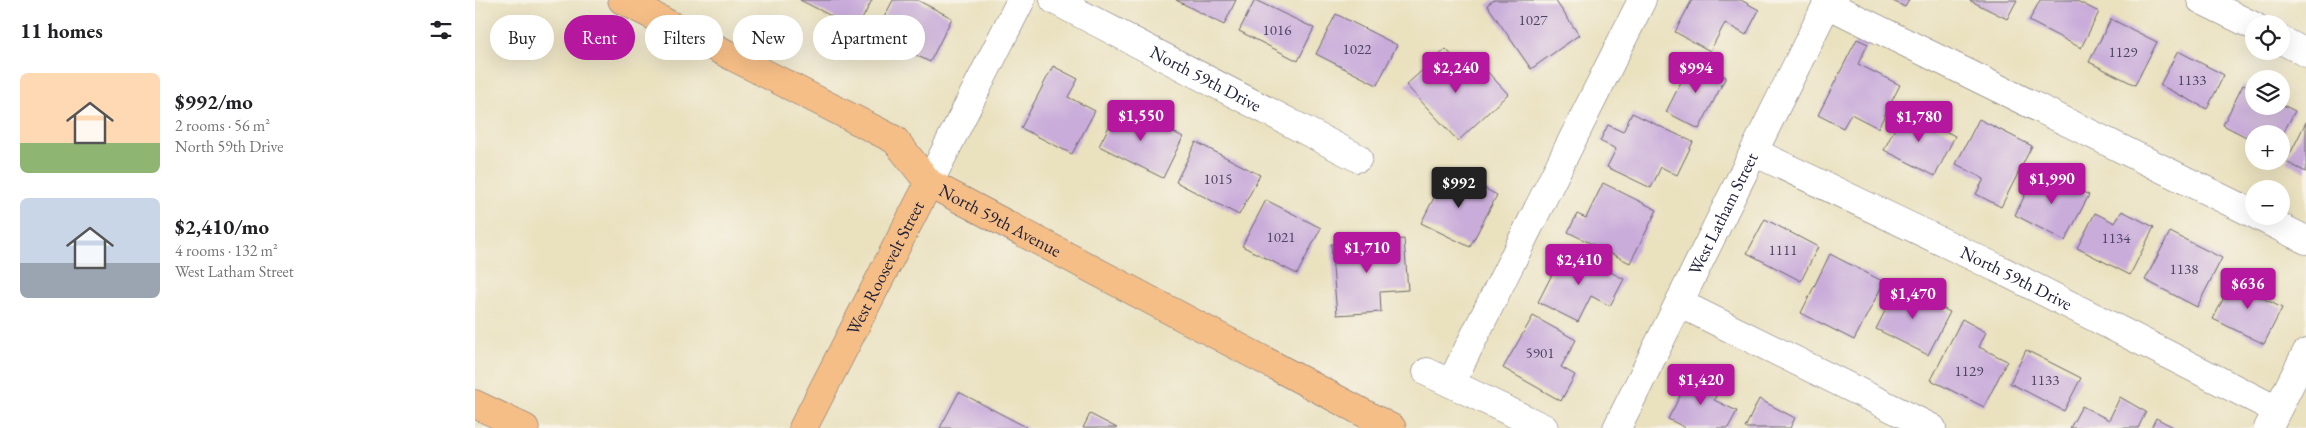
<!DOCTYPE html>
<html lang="en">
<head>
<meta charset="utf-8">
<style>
	:root { --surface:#fff; --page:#f6f6f6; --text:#202124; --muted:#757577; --accent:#b5179e }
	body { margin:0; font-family:"EB Garamond",serif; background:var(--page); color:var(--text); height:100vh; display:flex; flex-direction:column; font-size:19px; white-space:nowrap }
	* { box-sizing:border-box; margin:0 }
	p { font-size:16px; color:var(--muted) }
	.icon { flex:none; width:28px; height:28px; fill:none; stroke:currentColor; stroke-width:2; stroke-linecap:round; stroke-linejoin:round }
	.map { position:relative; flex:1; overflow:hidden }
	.sheet { display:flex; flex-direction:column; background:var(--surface); width:475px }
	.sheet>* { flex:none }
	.banner { position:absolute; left:15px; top:15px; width:475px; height:45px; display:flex; gap:10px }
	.buttons { position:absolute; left:1770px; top:15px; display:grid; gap:10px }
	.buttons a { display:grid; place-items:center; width:45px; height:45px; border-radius:50%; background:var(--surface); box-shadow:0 5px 20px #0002; font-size:25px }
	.price { position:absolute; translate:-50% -42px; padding:0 11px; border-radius:5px; background:var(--accent); color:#fff; font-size:16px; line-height:32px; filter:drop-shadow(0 1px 2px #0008) }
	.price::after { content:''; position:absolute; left:50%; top:30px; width:15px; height:11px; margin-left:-8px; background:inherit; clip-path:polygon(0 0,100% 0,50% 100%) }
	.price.active { background:#222; color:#fff }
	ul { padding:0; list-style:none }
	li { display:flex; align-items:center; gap:15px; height:125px; padding:0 20px }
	li span { display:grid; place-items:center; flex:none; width:140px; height:100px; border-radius:8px; color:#555 }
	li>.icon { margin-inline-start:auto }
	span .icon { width:60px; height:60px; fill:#fffc; stroke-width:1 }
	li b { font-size:21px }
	h2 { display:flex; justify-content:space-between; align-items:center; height:60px; padding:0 20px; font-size:21px }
	.tag { padding:0 18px; border-radius:22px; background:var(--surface); box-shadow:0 5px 20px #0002; font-size:18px; line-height:45px }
	.tag.active { background:var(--accent); color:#fff }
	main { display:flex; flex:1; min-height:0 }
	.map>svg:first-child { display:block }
	.building { fill:#c9acda }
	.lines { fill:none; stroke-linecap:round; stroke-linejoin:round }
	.minor-casing { stroke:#686569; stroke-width:29 }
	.major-casing { stroke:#686569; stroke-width:29 }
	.highway-casing { stroke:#686569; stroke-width:29 }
	.minor { stroke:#fff; stroke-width:28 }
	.major { stroke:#f6be87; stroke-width:28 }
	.highway { stroke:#f6be87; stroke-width:28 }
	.labels { text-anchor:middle; stroke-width:4.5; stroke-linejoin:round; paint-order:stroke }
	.number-label { font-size:15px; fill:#4c4463 }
	.street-label { font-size:18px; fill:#22223b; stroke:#f7f3e8 }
</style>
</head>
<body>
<main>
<section class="sheet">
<h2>11 homes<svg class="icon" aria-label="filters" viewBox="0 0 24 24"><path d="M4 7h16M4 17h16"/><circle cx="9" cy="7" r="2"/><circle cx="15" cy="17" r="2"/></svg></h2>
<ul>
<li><span style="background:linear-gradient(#ffd9b3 70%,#8fb573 0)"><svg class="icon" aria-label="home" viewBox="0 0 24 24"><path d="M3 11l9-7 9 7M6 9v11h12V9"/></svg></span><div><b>$992/mo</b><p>2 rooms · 56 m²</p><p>North 59th Drive</p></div></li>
<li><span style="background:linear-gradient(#c9d6e8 65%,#9aa5b1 0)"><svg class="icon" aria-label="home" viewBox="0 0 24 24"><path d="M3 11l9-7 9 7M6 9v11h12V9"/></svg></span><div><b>$2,410/mo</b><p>4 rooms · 132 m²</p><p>West Latham Street</p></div></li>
</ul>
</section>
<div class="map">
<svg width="1831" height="428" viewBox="0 0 1831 428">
	<rect width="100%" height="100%" fill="#f7f3e8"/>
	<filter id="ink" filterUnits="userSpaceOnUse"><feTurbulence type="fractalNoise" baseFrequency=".02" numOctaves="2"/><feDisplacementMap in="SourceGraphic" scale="10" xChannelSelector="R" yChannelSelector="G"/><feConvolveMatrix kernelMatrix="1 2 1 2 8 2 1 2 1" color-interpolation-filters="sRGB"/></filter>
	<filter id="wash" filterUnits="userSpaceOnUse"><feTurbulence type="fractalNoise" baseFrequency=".0096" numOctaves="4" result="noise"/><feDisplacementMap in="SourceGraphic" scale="20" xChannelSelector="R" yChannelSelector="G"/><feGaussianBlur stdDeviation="1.12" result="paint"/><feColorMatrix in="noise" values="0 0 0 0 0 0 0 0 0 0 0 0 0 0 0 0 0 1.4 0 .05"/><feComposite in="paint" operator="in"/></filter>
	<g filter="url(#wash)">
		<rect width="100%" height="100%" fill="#eae1bf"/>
		<g id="blocks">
			<g class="building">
				<path d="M 325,0 L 397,0 L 382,29 Z"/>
				<path d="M 418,0 L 442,0 L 477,18 L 455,62 L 400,35 Z"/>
				<path d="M 701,0 L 761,0 L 749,25 Z"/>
				<path d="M 780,0 L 839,28 L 823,61 L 764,31 Z"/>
				<path d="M 1019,0 L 1080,0 L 1104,35 L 1056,69 L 1012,5 Z"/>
				<path d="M 1217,0 L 1266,0 L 1284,10 L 1271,35 L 1250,23 L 1235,51 L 1200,32 Z"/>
				<path d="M 1416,0 L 1434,0 L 1430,7 Z"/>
				<path d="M 1494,0 L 1542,0 L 1532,19 Z"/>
				<path d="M 1565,0 L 1600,0 L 1624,12 L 1606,48 L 1554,21 Z"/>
				<path d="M 861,14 L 922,45 L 902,85 L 841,54 Z"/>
				<path d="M 1636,19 L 1682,42 L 1660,85 L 1614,62 Z"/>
				<path d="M 1382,39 L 1393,44 L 1383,64 L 1425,85 L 1403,128 L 1376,114 L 1368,128 L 1343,115 Z"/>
				<path d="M 971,49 L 998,79 L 1009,68 L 1033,94 L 983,141 L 931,85 Z"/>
				<path d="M 1703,51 L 1749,75 L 1732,109 L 1685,85 Z"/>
				<path d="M 1217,60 L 1251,77 L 1224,129 L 1191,112 Z"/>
				<path d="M 578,66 L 603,79 L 593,97 L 620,111 L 597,154 L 546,128 Z"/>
				<path d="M 1768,85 L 1779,90 L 1779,106 L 1806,106 L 1806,104 L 1820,111 L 1806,137 L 1806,134 L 1779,134 L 1779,141 L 1748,125 Z"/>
				<path d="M 645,105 L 708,137 L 688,178 L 624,146 Z"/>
				<path d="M 1429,110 L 1480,136 L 1460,176 L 1409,150 Z"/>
				<path d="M 1157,113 L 1218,142 L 1202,175 L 1186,167 L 1176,188 L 1132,167 L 1141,149 L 1125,141 L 1133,125 L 1148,132 Z"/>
				<path d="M 1504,119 L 1557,146 L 1526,207 L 1501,194 L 1509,179 L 1481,164 Z"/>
				<path d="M 1831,122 L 1831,172 L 1811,162 Z"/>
				<path d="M 721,142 L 785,175 L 764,215 L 701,182 Z"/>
				<path d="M 1563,169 L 1614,195 L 1590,241 L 1540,215 Z"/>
				<path d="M 973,170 L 1022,195 L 995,247 L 946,223 Z"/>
				<path d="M 1128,183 L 1182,210 L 1155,263 L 1093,232 L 1102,214 L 1111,218 Z"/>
				<path d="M 791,200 L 846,228 L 822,274 L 767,246 Z"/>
				<path d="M 1647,211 L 1679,227 L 1655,275 L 1602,248 L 1620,213 L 1640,223 Z"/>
				<path d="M 1290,219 L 1343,247 L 1326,281 L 1272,253 Z"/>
				<path d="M 1695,232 L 1747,258 L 1722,307 L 1670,280 Z"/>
				<path d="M 929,239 L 933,290 L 905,292 L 906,312 L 862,315 L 856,244 Z"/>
				<path d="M 1090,249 L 1149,279 L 1135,306 L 1116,296 L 1103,322 L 1063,302 Z"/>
				<path d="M 1355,254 L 1409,282 L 1379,340 L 1326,313 Z"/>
				<path d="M 1762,272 L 1787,284 L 1782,295 L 1807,308 L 1789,344 L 1738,319 Z"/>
				<path d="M 1423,285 L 1475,312 L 1453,355 L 1401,329 Z"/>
				<path d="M 1058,316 L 1101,340 L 1086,367 L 1100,375 L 1086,401 L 1028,368 Z"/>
				<path d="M 1487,319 L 1511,332 L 1504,347 L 1532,361 L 1509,407 L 1456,380 Z"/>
				<path d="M 1551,350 L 1606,378 L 1589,411 L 1535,383 Z"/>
				<path d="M 1218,371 L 1246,385 L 1239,400 L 1262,411 L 1253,428 L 1211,428 L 1193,419 Z"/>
				<path d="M 484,392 L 553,428 L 465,428 Z"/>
				<path d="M 1645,397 L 1671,412 L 1663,428 L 1595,428 L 1607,406 L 1634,420 Z"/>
				<path d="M 1284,399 L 1320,418 L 1315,428 L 1270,428 Z"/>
				<path d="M 615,414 L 642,428 L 608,428 Z"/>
				<path d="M 1681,418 L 1700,428 L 1676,428 Z"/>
			</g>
		</g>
	</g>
	<g filter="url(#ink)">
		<use href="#blocks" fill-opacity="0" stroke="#686569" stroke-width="1"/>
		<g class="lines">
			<defs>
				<g id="minor">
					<path id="s1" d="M 579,0 L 883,158"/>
					<path d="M 1726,0 L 1779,26"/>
					<path d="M 1352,4 L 1779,214"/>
					<path d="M 1806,40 L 1831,53"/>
					<path id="s2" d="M 1279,152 L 1522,268 L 1802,410"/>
					<path d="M 454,183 L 546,0"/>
					<path d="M 1783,216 L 1831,240"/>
					<path d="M 1204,303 L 1457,428"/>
					<path d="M 952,372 L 1069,428"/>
					<path d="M 976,383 L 1167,0"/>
					<path id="s3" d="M 1142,428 L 1354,0"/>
					<path d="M 1793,428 L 1831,353"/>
				</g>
				<g id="major">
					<path id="s4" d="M 147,0 L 420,140 L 454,183 L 917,428"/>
					<path id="s5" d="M 328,428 L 454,183"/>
				</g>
				<path id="highway" d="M 0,404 L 50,428"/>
			</defs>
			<use href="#minor" class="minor-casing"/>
			<use href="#major" class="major-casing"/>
			<use href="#highway" class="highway-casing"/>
			<use href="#minor" class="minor"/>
			<use href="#major" class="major"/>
			<use href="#highway" class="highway"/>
		</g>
	</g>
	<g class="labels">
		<g class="number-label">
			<text x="1058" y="25">1027</text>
			<text x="802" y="35">1016</text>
			<text x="882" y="54">1022</text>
			<text x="1648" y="57">1129</text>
			<text x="1717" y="85">1133</text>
			<text x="743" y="184">1015</text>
			<text x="806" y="242">1021</text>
			<text x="1641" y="243">1134</text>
			<text x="1308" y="255">1111</text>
			<text x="1709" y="274">1138</text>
			<text x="1065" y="358">5901</text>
			<text x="1494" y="376">1129</text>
			<text x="1570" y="385">1133</text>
		</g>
		<g class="street-label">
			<text dy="6" stroke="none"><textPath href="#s1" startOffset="171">North 59th Drive</textPath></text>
			<text dy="6" stroke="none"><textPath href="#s3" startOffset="239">West Latham Street</textPath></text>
			<text dy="6" stroke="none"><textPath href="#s4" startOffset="442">North 59th Avenue</textPath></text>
			<text dy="6" stroke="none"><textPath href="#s5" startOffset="180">West Roosevelt Street</textPath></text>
			<text dy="6" stroke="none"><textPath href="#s2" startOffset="291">North 59th Drive</textPath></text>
		</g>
	</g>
</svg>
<div class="buttons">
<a><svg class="icon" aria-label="locate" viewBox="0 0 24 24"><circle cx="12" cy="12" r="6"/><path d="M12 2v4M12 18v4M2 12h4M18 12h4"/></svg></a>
<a><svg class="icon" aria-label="layers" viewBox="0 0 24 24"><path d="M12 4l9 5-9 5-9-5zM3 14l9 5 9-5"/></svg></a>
<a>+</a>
<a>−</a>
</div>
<b class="price" style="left:981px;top:94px">$2,240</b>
<b class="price" style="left:1221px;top:94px">$994</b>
<b class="price" style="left:666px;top:142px">$1,550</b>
<b class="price" style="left:1444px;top:143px">$1,780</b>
<b class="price" style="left:1577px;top:205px">$1,990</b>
<b class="price active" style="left:984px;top:209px">$992</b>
<b class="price" style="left:892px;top:274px">$1,710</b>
<b class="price" style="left:1104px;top:286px">$2,410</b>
<b class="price" style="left:1773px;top:310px">$636</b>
<b class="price" style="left:1438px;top:320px">$1,470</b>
<b class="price" style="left:1226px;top:406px">$1,420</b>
<div class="banner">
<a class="tag">Buy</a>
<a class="tag active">Rent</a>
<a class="tag">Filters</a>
<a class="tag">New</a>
<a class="tag">Apartment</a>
</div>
</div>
</main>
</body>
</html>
